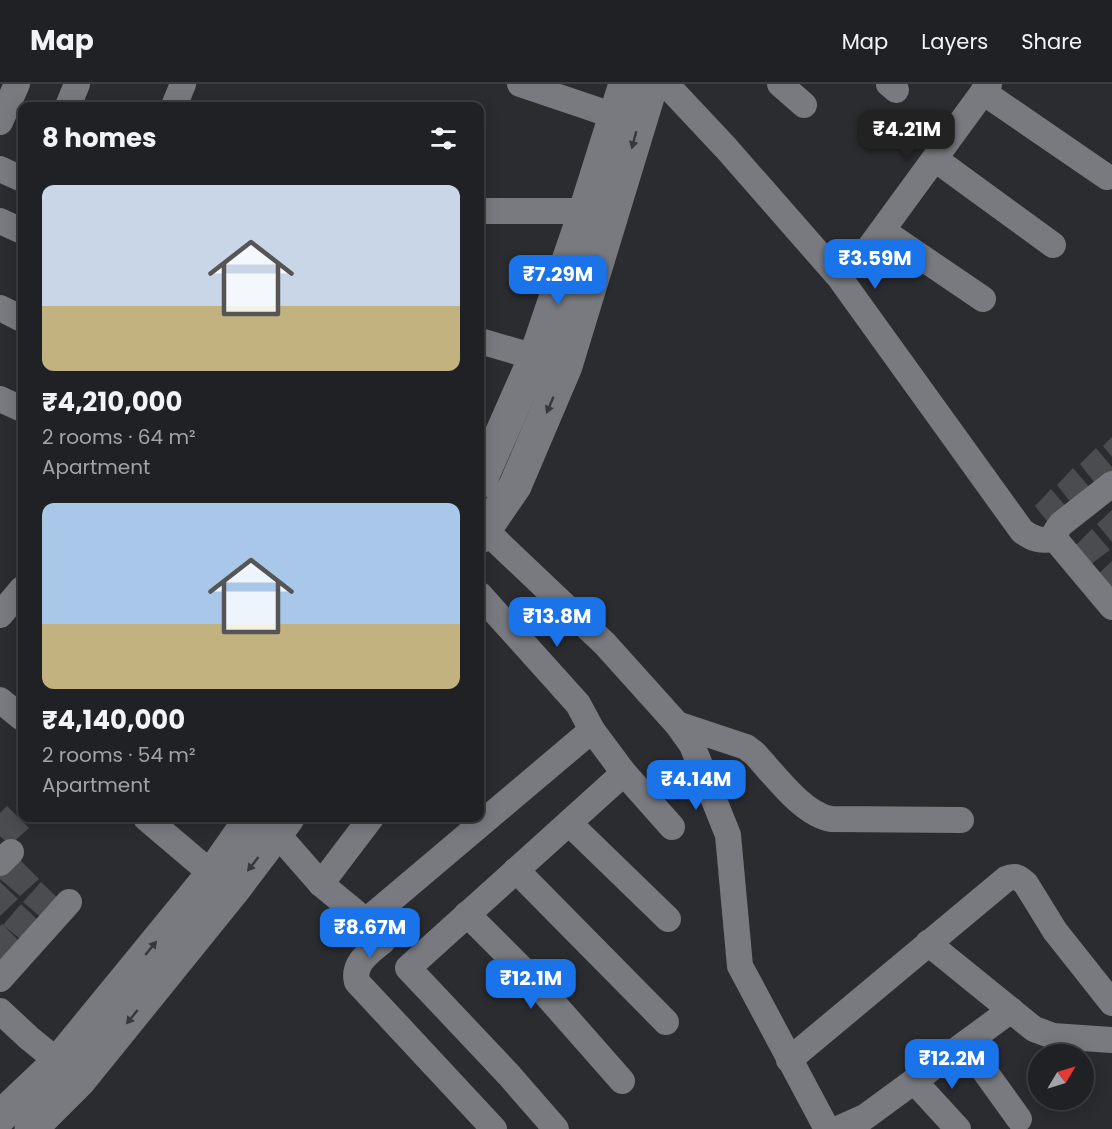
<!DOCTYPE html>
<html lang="en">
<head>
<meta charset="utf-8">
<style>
	:root { --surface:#202124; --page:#2d2e31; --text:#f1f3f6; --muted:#a2a3a6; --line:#3d3e41; --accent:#1a73e8 }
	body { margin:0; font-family:Poppins,sans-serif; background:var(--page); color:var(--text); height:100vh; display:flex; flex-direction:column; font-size:22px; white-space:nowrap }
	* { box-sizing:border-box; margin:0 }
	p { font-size:20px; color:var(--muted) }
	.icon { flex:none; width:33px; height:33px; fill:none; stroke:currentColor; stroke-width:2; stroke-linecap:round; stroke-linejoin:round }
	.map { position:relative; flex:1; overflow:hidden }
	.sheet { position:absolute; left:18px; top:18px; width:466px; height:720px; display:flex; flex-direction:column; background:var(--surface); border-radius:12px; box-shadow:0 3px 15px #0003,0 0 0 2px var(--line) }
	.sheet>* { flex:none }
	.needle { width:39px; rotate:52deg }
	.buttons { position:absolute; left:1028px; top:960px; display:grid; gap:12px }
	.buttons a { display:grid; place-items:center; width:66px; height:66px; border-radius:50%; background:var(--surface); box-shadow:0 3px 15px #0003,0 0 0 2px var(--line); font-size:30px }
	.price { position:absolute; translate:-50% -51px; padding:0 14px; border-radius:12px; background:var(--accent); color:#fff; font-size:20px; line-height:39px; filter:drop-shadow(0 2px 3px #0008) }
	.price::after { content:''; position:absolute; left:50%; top:36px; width:18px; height:14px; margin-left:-9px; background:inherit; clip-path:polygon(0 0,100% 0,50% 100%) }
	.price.active { background:#222; color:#fff }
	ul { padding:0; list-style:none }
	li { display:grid; align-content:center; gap:12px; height:318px; padding:0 24px }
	li span { display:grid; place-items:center; height:186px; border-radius:12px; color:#555 }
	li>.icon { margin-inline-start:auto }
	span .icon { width:108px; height:108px; fill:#fffc; stroke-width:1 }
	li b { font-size:26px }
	h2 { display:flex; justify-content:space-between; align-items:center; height:72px; padding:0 24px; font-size:26px }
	header { display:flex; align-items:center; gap:36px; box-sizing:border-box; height:84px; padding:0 30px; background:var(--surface); border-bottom:2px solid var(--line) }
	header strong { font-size:28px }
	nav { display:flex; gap:33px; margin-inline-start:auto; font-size:21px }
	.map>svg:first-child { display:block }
	.building { fill:#4a4c50 }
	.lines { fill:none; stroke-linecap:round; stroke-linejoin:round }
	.minor { stroke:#787a7f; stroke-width:26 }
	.tertiary { stroke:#787a7f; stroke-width:33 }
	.oneway { fill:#36383b }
</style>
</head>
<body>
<header>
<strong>Map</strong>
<nav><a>Map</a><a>Layers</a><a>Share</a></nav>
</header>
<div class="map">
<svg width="1112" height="1045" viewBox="0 0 1112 1045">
	<rect width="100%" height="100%" fill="#2a2c30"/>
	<g class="building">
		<path d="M 1112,353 L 1112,373 L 1103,362 Z"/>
		<path d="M 1096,364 L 1112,383 L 1112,387 L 1095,399 L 1080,380 Z"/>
		<path d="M 1073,384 L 1091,405 L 1072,420 L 1057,401 Z"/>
		<path d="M 1051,405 L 1069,426 L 1050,441 L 1035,422 Z"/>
		<path d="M 1112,426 L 1112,458 L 1097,440 Z"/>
		<path d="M 1092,445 L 1110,466 L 1091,480 L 1076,461 Z"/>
		<path d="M 1112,477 L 1112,507 L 1098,490 Z"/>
		<path d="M 7,722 L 29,744 L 10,761 L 0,752 L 0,729 Z"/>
		<path d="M 17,773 L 39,795 L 20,812 L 0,795 L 0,791 Z"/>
		<path d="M 0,798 L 18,815 L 0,832 Z"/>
		<path d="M 41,798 L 64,820 L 45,837 L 23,818 Z"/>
		<path d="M 21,820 L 44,842 L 25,859 L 3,841 Z"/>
		<path d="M 2,840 L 24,862 L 5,880 L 0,875 L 0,842 Z"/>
	</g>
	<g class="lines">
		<g class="minor">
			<path d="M 520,0 L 615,32"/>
			<path d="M 666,0 L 726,64 L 839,193 L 1022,447 C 1034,456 1041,457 1055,455"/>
			<path d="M 780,0 L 804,21"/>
			<path d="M 889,0 L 896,6"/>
			<path d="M 983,8 L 1107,93"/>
			<path d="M 68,22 L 77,0"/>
			<path d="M 174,22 L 183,0"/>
			<path d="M 0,38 L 17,0"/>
			<path d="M 935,75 L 1053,161"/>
			<path d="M 0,85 L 22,95"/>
			<path d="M 480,127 L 585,127"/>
			<path d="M 0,137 L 22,147"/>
			<path d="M 883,147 L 983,215"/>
			<path d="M 859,178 L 989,0"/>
			<path d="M 0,224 L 22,235"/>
			<path d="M 480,257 L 552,278"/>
			<path d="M 0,315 L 22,325"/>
			<path d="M 1112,400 L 1061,440 L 1056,447 L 1055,455 L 1112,523"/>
			<path d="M 485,446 L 605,560 L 677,640 L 692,661 L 728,751 L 740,882 L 827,1045"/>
			<path d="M 480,511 L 578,620 L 592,646"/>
			<path d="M 0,531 L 22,505"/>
			<path d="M 0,616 L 22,634"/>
			<path d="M 677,640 L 746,663 L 754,669 C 774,690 802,730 831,735 L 961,736"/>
			<path d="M 624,689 L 672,743"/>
			<path d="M 146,734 L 212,790"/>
			<path d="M 265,736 L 321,800 L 366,837 L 592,646 L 624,689 L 408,884 L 509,991 L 556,1045"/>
			<path d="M 569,739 L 668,835"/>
			<path d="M 0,779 L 11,768"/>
			<path d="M 516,786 L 666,938"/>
			<path d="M 321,800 L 371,734"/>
			<path d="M 467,830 L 534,897 L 622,997"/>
			<path d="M 383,857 C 370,868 352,879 357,898 L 494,1045"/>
			<path d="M 928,859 L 1034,945 L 1053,952 L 1112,956"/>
			<path d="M 0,895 L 69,818"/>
			<path d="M 0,927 L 29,954 L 72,989"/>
			<path d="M 965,960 L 1019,1035"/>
			<path d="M 789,976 L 1006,795 C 1015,791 1019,793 1026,800 L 1055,847 L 1112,919"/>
			<path d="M 914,997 L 958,1045"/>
			<path d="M 838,1045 L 865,1033 L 1011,926"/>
		</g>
		<g class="tertiary">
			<path d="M 480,398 L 535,273 L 585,127 L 625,0"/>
			<path d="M 480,453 L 515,402 L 566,282 L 652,0"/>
			<path d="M 0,1033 L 58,978 L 212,790 L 251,734"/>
			<path d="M 31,1045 L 80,996 L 232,808 L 288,734"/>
		</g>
	</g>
	<defs><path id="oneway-solid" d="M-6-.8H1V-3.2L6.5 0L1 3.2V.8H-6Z" transform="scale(1.5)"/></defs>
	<g class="oneway">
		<use href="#oneway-solid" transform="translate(634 56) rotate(105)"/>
		<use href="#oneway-solid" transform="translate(550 321) rotate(113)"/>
		<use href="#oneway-solid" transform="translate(253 780) rotate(128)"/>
		<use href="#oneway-solid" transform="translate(151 864) rotate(-51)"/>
		<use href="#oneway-solid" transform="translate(132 933) rotate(129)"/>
	</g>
</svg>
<div class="buttons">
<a><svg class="needle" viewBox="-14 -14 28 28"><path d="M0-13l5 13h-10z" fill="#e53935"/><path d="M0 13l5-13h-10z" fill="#a2a3a6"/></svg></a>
</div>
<b class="price active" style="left:907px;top:77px">₹4.21M</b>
<b class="price" style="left:875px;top:206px">₹3.59M</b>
<b class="price" style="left:558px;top:222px">₹7.29M</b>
<b class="price" style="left:557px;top:564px">₹13.8M</b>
<b class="price" style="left:696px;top:727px">₹4.14M</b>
<b class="price" style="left:370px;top:875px">₹8.67M</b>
<b class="price" style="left:531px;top:926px">₹12.1M</b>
<b class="price" style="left:952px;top:1006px">₹12.2M</b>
<section class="sheet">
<h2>8 homes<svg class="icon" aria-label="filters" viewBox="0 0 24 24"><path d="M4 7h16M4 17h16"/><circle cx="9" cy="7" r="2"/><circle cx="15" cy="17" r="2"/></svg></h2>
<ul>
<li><span style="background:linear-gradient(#c9d6e8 65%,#c2b280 0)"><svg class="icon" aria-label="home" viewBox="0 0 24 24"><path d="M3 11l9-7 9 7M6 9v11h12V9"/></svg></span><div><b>₹4,210,000</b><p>2 rooms · 64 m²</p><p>Apartment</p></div></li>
<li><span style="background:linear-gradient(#a9c7e8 65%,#c2b280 0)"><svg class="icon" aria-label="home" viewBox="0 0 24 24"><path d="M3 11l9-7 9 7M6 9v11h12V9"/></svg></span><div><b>₹4,140,000</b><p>2 rooms · 54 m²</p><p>Apartment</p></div></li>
</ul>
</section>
</div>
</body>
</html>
